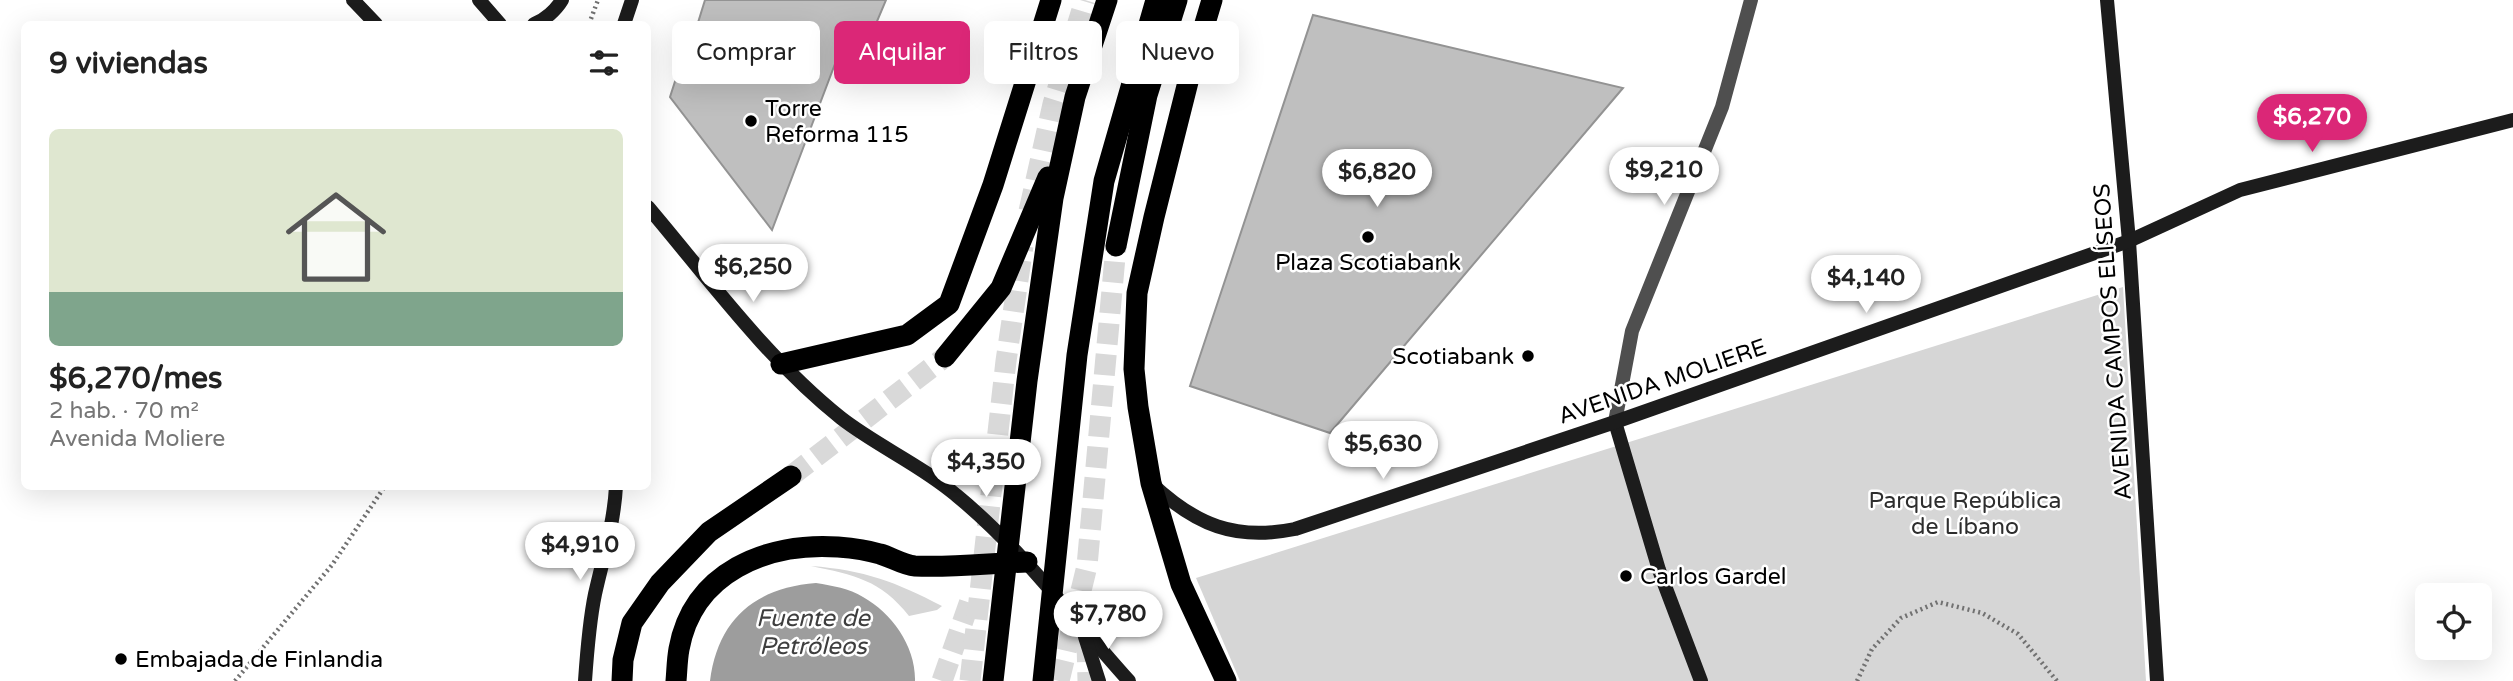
<!DOCTYPE html>
<html lang="es">
<head>
<meta charset="utf-8">
<style>
	:root { --surface:#fff; --page:#f6f6f6; --text:#222; --muted:#767676; --accent:#db2777 }
	body { margin:0; font-family:"Varela Round",sans-serif; background:var(--page); color:var(--text); height:100vh; display:flex; flex-direction:column; font-size:26px; white-space:nowrap }
	* { box-sizing:border-box; margin:0 }
	p { font-size:23px; color:var(--muted) }
	.icon { flex:none; width:38px; height:38px; fill:none; stroke:currentColor; stroke-width:2; stroke-linecap:round; stroke-linejoin:round }
	.map { position:relative; flex:1; overflow:hidden }
	.sheet { position:absolute; left:21px; top:21px; width:630px; height:469px; display:flex; flex-direction:column; background:var(--surface); border-radius:10px; box-shadow:0 7px 28px #0002 }
	.sheet>* { flex:none }
	.banner { position:absolute; left:672px; top:21px; width:665px; height:63px; display:flex; gap:14px }
	.controls { position:absolute; left:2415px; top:583px; display:grid; gap:14px }
	.controls a { display:grid; place-items:center; width:77px; height:77px; border-radius:10px; background:var(--surface); box-shadow:0 7px 28px #0002; font-size:35px }
	.price { position:absolute; translate:-50% -60px; padding:0 16px; border-radius:24px; background:#fff; color:#222; font-size:23px; line-height:46px; filter:drop-shadow(0 2px 4px #0008) }
	.price::after { content:''; position:absolute; left:50%; top:42px; width:21px; height:16px; margin-left:-10px; background:inherit; clip-path:polygon(0 0,100% 0,50% 100%) }
	.price.selected { background:var(--accent); color:#fff }
	ul { padding:0; list-style:none }
	li { display:grid; align-content:center; gap:14px; height:371px; padding:0 28px }
	li span { display:grid; place-items:center; height:217px; border-radius:10px; color:#555 }
	li>.icon { margin-inline-start:auto }
	span .icon { width:126px; height:126px; fill:#fffc; stroke-width:1 }
	li b { font-size:30px }
	h2 { display:flex; justify-content:space-between; align-items:center; height:84px; padding:0 28px; font-size:30px }
	.tag { padding:0 24px; border-radius:10px; background:var(--surface); box-shadow:0 7px 28px #0002; font-size:24px; line-height:63px }
	.tag.selected { background:var(--accent); color:#fff }
	.map>svg:first-child { display:block }
	.green { fill:#d6d6d6 }
	.water { fill:#9d9d9d }
	.building { fill:#bfbfbf; stroke:#939393; stroke-width:2 }
	.lines { fill:none; stroke-linecap:round; stroke-linejoin:round }
	.highway-tunnel { stroke:#d9d9d9; stroke-width:21; stroke-dasharray:21 10; stroke-linecap:butt }
	.path { stroke:#717171; stroke-width:4.5; stroke-dasharray:2 3.5; stroke-linecap:butt }
	.street { stroke:#4f4f4f; stroke-width:14 }
	.secondary { stroke:#1c1c1c; stroke-width:14 }
	.highway { stroke:#000; stroke-width:21 }
	.poi-dot { fill:#000; stroke:#fff; stroke-width:2.5 }
	.labels { text-anchor:middle; stroke-width:5; stroke-linejoin:round; paint-order:stroke }
	.poi-label { font-size:23px; fill:#000; stroke:#fff; text-anchor:start }
	.street-label { font-size:23px; fill:#000; stroke:#fff }
	.park-label { font-size:23px; fill:#2d2d2d; stroke:#fff }
	.water-label { font-size:24px; font-style:italic; fill:#3e3e3e; stroke:#fff }
</style>
</head>
<body>
<div class="map">
<svg width="2513" height="681" viewBox="0 0 2513 681">
	<rect width="100%" height="100%" fill="#fff"/>
	<g class="green">
		<path d="M 2123,287 L 2146,681 L 1240,681 L 1196,578 Z"/>
		<path d="M 811,566 C 864,570 896,582 942,606 L 937,610 L 909,616 C 881,580 854,575 811,566 Z"/>
	</g>
	<path class="water" d="M 816,583 C 833,586 849,588 863,597 C 892,613 916,647 915,681 L 710,681 C 718,619 755,588 816,583 Z"/>
	<g class="building">
		<path d="M 705,0 L 886,0 L 859,64 L 838,56 L 772,230 L 670,97 L 688,41 L 692,42 Z"/>
		<path d="M 1313,15 L 1623,88 L 1330,433 L 1190,386 Z"/>
	</g>
	<g class="lines">
		<g class="highway-tunnel">
			<path d="M 1029,211 L 1053,104 L 1085,0"/>
			<path d="M 791,476 L 945,357"/>
			<path d="M 1087,641 L 1088,681"/>
			<path d="M 942,681 L 971,598"/>
			<path d="M 970,681 L 1006,361 L 1023,246"/>
			<path d="M 1059,681 L 1087,566 L 1116,246"/>
		</g>
		<g class="path">
			<path d="M 589,24 L 598,0"/>
			<path d="M 235,681 L 332,565 L 385,486"/>
			<path d="M 1857,681 L 1872,649 L 1901,618 L 1938,602 L 1982,613 L 2018,634 L 2057,681"/>
		</g>
		<path class="street" d="M 1615,422 L 1632,331 L 1722,107 L 1751,0"/>
		<g class="secondary">
			<path d="M 353,0 L 376,24"/>
			<path d="M 479,0 L 500,24"/>
			<path d="M 2107,0 L 2129,241 L 2157,681"/>
			<path d="M 534,24 C 545,20 556,10 562,0"/>
			<path d="M 624,24 L 632,0"/>
			<path d="M 648,207 C 709,279 767,359 841,418 C 877,446 921,465 956,495 C 1022,549 1072,618 1129,681"/>
			<path d="M 1615,422 L 1659,570 L 1701,681"/>
			<path d="M 1152,484 C 1196,525 1235,541 1295,529 L 1615,422 L 2129,241 L 2240,190 L 2513,120"/>
			<path d="M 1085,637 L 1099,681"/>
			<path d="M 585,681 C 587,652 589,623 595,594 C 603,558 614,524 616,486"/>
		</g>
		<g class="highway">
			<path d="M 1212,0 L 1191,70 L 1154,217 L 1137,293 L 1134,369 L 1138,407 L 1151,483 L 1181,584 L 1226,681"/>
			<path d="M 1116,246 L 1147,95 L 1177,0"/>
			<path d="M 945,357 L 1001,288 L 1048,177"/>
			<path d="M 781,364 L 907,335 L 949,304 L 993,185 L 1051,0"/>
			<path d="M 622,681 L 623,660 L 632,623 L 660,583 L 709,532 L 791,476"/>
			<path d="M 676,681 C 677,670 677,660 679,649 C 693,572 767,542 838,547 C 851,548 867,550 880,554 C 891,557 903,565 915,566 C 950,568 992,563 1027,562"/>
			<path d="M 993,681 L 1027,381 L 1053,198 L 1075,97 L 1107,0"/>
			<path d="M 1043,681 L 1077,355 L 1104,181 L 1156,0"/>
		</g>
	</g>
	<g class="poi-dot">
		<circle cx="751" cy="121" r="7"/>
		<circle cx="1368" cy="237" r="7"/>
		<circle cx="1528" cy="356" r="7"/>
		<circle cx="1626" cy="576" r="7"/>
		<circle cx="121" cy="659" r="7"/>
	</g>
	<g class="labels">
		<g class="poi-label">
			<text x="765" y="116">Torre<tspan x="765" dy="26">Reforma 115</tspan></text>
			<text x="1368" y="270" text-anchor="middle">Plaza Scotiabank</text>
			<text x="1514" y="364" text-anchor="end">Scotiabank</text>
			<text x="1640" y="584">Carlos Gardel</text>
			<text x="135" y="667">Embajada de Finlandia</text>
		</g>
		<g class="street-label">
			<text transform="translate(2112 342) rotate(-94)" y="8">AVENIDA CAMPOS ELÍSEOS</text>
			<text transform="translate(1662 381) rotate(-19)" y="8">AVENIDA MOLIERE</text>
		</g>
		<g class="park-label">
			<text x="1965" y="508">Parque República<tspan x="1965" dy="26">de Líbano</tspan></text>
		</g>
		<g class="water-label">
			<text x="813" y="626">Fuente de<tspan x="813" dy="28">Petróleos</tspan></text>
		</g>
	</g>
</svg>
<div class="controls">
<a><svg class="icon" aria-label="locate" viewBox="0 0 24 24"><circle cx="12" cy="12" r="6"/><path d="M12 2v4M12 18v4M2 12h4M18 12h4"/></svg></a>
</div>
<b class="price selected" style="left:2312px;top:154px">$6,270</b>
<b class="price" style="left:1664px;top:207px">$9,210</b>
<b class="price" style="left:1377px;top:209px">$6,820</b>
<b class="price" style="left:753px;top:304px">$6,250</b>
<b class="price" style="left:1866px;top:315px">$4,140</b>
<b class="price" style="left:1383px;top:481px">$5,630</b>
<b class="price" style="left:986px;top:499px">$4,350</b>
<b class="price" style="left:580px;top:582px">$4,910</b>
<b class="price" style="left:1108px;top:651px">$7,780</b>
<div class="banner">
<a class="tag">Comprar</a>
<a class="tag selected">Alquilar</a>
<a class="tag">Filtros</a>
<a class="tag">Nuevo</a>
</div>
<section class="sheet">
<h2>9 viviendas<svg class="icon" aria-label="filters" viewBox="0 0 24 24"><path d="M4 7h16M4 17h16"/><circle cx="9" cy="7" r="2"/><circle cx="15" cy="17" r="2"/></svg></h2>
<ul>
<li><span style="background:linear-gradient(#dfe7d0 75%,#7fa58c 0)"><svg class="icon" aria-label="home" viewBox="0 0 24 24"><path d="M3 11l9-7 9 7M6 9v11h12V9"/></svg></span><div><b>$6,270/mes</b><p>2 hab. · 70 m²</p><p>Avenida Moliere</p></div></li>
</ul>
</section>
</div>
</body>
</html>
